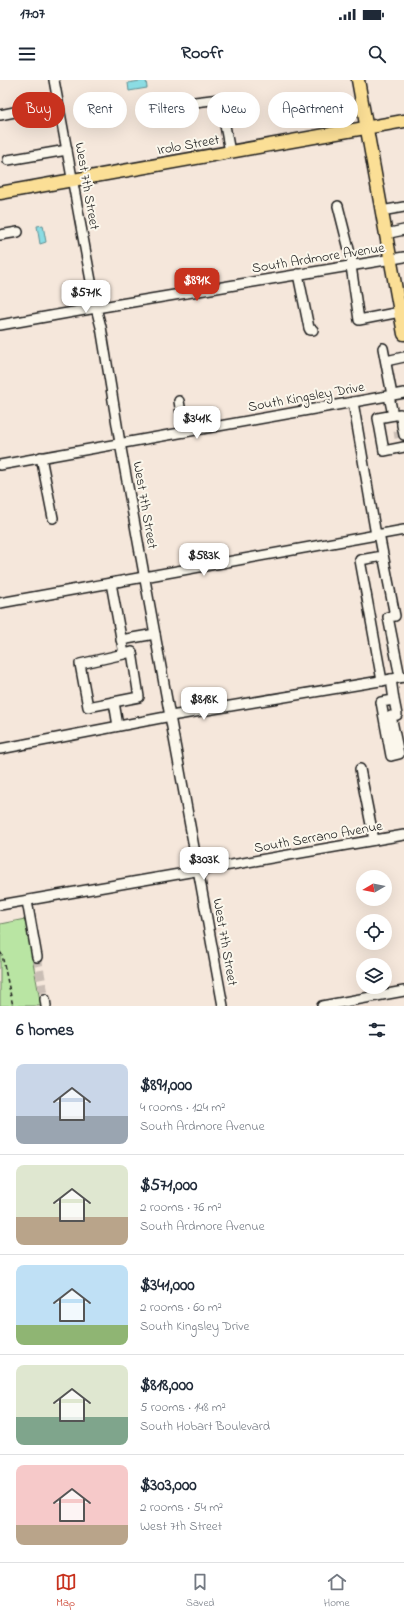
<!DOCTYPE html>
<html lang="en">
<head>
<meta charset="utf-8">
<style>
	:root { --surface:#fff; --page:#f6f6f7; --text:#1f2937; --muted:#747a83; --line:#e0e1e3; --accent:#c8321e }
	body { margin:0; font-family:"Indie Flower",sans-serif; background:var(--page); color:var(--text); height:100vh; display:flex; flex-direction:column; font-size:15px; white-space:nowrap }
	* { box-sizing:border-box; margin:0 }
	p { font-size:13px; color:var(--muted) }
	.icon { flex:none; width:22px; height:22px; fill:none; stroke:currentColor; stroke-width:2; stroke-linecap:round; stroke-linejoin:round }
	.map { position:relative; height:926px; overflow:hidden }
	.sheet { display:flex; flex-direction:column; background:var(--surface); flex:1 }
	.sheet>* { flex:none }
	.guide { position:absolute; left:12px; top:12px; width:380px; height:36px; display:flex; gap:8px }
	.needle { width:26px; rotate:260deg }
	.tools { position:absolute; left:356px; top:790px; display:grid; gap:8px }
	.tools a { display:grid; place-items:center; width:36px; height:36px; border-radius:50%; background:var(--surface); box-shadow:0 4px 16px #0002; font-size:20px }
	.price { position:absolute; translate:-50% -34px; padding:0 9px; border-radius:8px; background:#fff; color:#222; font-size:13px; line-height:26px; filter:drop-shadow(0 1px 2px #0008) }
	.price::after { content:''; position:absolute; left:50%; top:24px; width:12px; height:9px; margin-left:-6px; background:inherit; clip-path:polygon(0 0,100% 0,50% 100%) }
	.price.current { background:var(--accent); color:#fff }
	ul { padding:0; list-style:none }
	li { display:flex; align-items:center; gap:12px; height:100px; padding:0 16px }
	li+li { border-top:1px solid var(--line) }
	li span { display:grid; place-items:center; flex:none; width:112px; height:80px; border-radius:8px; color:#555 }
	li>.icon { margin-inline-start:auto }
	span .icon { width:48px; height:48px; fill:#fffc; stroke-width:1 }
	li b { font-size:17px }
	h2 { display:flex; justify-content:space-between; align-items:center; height:48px; padding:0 16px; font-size:17px }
	.pill { padding:0 14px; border-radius:18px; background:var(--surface); box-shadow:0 4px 16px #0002; font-size:14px; line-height:36px }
	.pill.current { background:var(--accent); color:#fff }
	.status { display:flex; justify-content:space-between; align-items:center; height:28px; padding:0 20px; background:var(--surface); direction:ltr }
	.status svg { height:11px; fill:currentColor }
	header { display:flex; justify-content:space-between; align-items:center; height:52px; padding:0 16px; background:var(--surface); font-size:18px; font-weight:800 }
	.tab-bar { display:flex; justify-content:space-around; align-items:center; height:56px; border-top:1px solid var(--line); background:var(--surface); font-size:11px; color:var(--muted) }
	.tab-bar a { display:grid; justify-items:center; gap:2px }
	.tab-bar .current { color:var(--accent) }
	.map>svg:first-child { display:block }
	.green { fill:#b9e5a3; stroke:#6a8060 }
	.water { fill:#8bdce3; stroke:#5f8f93 }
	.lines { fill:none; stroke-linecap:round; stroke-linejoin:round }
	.minor-tunnel { stroke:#cabeb5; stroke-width:9; stroke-dasharray:9 4.5; stroke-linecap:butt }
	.minor-casing { stroke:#1c1c1c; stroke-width:12 }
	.major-casing { stroke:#1c1c1c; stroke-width:15 }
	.path { stroke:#1c1c1c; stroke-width:1.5; stroke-dasharray:4 3; stroke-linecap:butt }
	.minor { stroke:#fbf7ec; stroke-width:9 }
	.major { stroke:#fbdf96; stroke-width:12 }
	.labels { text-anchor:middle; stroke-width:4; stroke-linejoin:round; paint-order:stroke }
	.street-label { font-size:14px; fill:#1c1c1c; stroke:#fbf7ec }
</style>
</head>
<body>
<div class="status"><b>17:07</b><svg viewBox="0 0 49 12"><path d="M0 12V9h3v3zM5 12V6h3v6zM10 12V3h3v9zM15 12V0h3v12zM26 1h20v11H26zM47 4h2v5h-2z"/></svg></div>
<header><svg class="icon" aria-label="menu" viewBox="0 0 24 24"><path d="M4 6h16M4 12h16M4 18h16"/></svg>Roofr<svg class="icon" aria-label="search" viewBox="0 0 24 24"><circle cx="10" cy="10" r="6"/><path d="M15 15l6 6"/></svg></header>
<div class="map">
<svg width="404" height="926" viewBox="0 0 404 926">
	<rect width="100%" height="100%" fill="#f5e7db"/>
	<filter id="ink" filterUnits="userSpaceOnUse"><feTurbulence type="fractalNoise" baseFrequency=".025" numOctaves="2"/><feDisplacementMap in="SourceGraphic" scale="8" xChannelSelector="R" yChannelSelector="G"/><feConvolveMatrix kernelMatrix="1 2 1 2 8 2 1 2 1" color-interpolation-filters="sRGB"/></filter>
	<g filter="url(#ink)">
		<path class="green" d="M 25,839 L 41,926 L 0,926 L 0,844 Z"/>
		<g class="water">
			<path d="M 146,0 L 147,8 L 129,11 L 128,3 Z"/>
			<path d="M 43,145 L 46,162 L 40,164 L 37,146 Z"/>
		</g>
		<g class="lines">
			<g class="minor-tunnel">
				<path d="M 398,351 L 399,358"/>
				<path d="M 37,877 L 45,919"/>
			</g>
			<defs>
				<g id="minor">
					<path d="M 54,0 L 96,228 L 101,247 L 120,363 L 223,926"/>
					<path d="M 170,25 L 220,19 L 230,72"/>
					<path d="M 0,35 L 58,23"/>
					<path d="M 8,80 L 67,70"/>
					<path d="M 338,126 L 353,185"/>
					<path d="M 381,131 L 404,127"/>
					<path d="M 385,154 L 404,150"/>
					<path d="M 0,155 L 18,152"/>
					<path d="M 351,186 L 359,240 L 400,232"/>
					<path d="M 298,194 L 309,248 L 310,250 L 313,250"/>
					<path d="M 0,245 L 96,228 L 404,177"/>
					<path d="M 383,268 L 392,315"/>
					<path d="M 386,281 L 404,277"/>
					<path d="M 389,316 L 393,335"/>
					<path d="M 179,321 L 184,352"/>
					<path d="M 353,322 L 376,455"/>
					<path d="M 404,342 L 402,343 L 400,334 L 378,338 L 384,371 L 404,367"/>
					<path d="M 402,345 L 404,355"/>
					<path d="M 41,377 L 53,438"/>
					<path d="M 0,385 L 404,313"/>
					<path d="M 379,454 L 395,536 L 388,537 L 400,597"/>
					<path d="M 111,503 L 124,574 L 80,584 L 88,627 L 139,617 L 132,572 L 124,574"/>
					<path d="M 0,523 L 404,450"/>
					<path d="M 121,560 L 155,554"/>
					<path d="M 391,599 L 394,620 L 381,622 L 391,676 L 399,674 L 391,636 L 397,635 L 394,620"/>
					<path d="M 382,601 L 360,480 L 383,476"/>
					<path d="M 114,622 L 118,646"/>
					<path d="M 0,669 L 171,636 L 404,597"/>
					<path d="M 360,689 L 374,760"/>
					<path d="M 27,821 L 37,877"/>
					<path d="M 0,825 L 404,755"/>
					<path d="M 45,919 L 46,926"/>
					<path d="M 322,926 L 404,911"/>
				</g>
				<g id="major">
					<path d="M 358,0 L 404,254"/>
					<path d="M 0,113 L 404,41"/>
				</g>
			</defs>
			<use href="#minor" class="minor-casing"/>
			<use href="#major" class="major-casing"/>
			<path class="path" d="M 0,872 L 2,875 L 13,926"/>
			<use href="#minor" class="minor"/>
			<use href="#major" class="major"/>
		</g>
	</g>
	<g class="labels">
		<g class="street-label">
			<text transform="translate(188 64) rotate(-10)" y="5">Irolo Street</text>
			<text transform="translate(88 106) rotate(80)" y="5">West 7th Street</text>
			<text transform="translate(318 177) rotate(-9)" y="5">South Ardmore Avenue</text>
			<text transform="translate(306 316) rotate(-10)" y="5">South Kingsley Drive</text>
			<text transform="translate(146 425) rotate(80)" y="5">West 7th Street</text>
			<text transform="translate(318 756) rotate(-10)" y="5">South Serrano Avenue</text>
			<text transform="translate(226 862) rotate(80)" y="5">West 7th Street</text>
		</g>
	</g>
</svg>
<div class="tools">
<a><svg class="needle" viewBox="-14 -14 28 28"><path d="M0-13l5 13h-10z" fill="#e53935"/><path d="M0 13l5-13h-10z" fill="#747a83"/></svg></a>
<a><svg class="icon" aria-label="locate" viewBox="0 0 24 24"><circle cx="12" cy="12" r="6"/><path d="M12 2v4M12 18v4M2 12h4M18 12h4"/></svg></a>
<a><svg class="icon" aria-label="layers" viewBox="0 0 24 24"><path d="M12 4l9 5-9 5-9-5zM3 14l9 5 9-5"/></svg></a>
</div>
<b class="price current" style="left:197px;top:222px">$891K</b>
<b class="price" style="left:86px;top:234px">$571K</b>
<b class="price" style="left:197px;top:360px">$341K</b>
<b class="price" style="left:204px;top:497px">$583K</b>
<b class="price" style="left:204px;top:641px">$818K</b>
<b class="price" style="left:204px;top:801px">$303K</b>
<div class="guide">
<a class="pill current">Buy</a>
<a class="pill">Rent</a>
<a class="pill">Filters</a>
<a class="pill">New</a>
<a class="pill">Apartment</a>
</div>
</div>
<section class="sheet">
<h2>6 homes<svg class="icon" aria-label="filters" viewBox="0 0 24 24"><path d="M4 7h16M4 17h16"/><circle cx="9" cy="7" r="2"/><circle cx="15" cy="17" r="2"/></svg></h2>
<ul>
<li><span style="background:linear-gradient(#c9d6e8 65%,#9aa5b1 0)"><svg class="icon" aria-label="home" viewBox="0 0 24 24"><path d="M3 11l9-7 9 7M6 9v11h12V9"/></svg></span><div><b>$891,000</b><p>4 rooms · 124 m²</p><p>South Ardmore Avenue</p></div></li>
<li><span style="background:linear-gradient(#dfe7d0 65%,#b9a48a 0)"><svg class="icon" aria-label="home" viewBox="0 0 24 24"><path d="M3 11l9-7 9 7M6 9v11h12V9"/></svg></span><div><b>$571,000</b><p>2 rooms · 76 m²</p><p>South Ardmore Avenue</p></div></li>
<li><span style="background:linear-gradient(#bfe0f5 75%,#8fb573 0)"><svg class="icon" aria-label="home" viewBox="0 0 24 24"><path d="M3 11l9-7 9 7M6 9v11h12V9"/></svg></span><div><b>$341,000</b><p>2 rooms · 60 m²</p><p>South Kingsley Drive</p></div></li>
<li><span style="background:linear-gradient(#dfe7d0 65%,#7fa58c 0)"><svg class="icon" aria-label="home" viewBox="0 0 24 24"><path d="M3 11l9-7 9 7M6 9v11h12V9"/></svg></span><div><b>$818,000</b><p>5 rooms · 148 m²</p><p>South Hobart Boulevard</p></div></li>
<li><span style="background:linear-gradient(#f6c9c9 75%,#b9a48a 0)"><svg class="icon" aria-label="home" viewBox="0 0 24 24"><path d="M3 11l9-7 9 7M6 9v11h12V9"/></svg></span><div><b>$303,000</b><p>2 rooms · 54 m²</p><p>West 7th Street</p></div></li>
</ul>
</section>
<nav class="tab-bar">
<a class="current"><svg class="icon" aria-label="map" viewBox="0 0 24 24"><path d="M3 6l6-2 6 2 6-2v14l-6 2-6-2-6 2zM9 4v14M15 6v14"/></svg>Map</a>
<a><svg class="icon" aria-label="saved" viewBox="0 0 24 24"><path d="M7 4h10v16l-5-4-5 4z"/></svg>Saved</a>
<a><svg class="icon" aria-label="home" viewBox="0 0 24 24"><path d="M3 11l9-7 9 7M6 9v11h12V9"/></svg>Home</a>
</nav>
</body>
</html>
